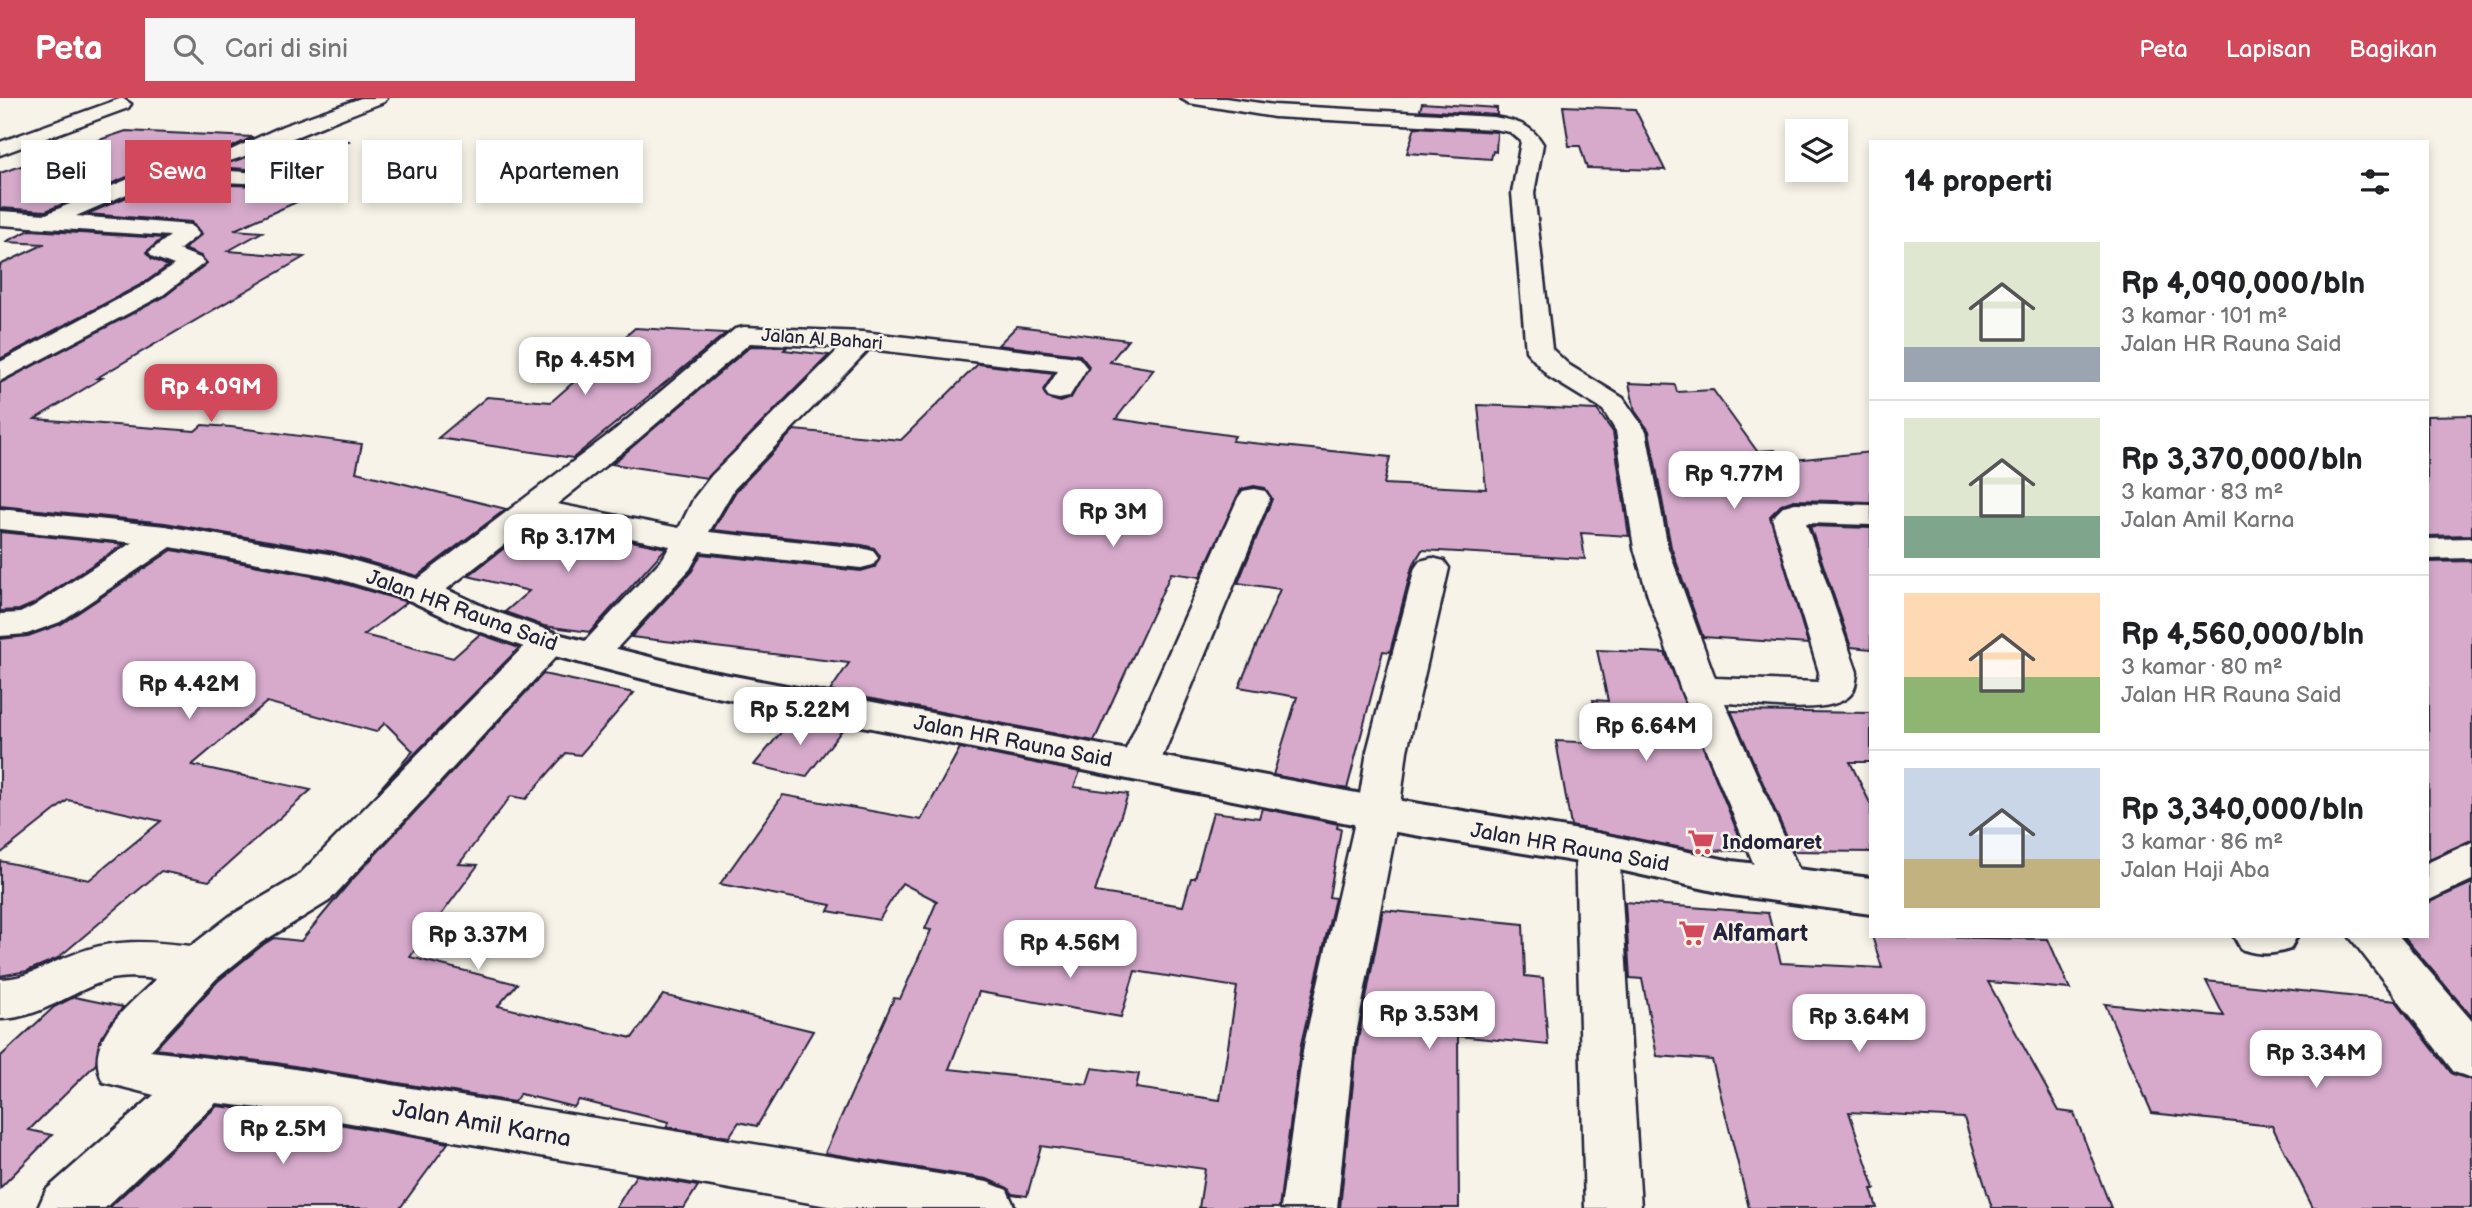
<!DOCTYPE html>
<html lang="id">
<head>
<meta charset="utf-8">
<style>
	:root { --surface:#fff; --page:#f6f6f6; --text:#202124; --muted:#757577; --line:#e0e0e0; --accent:#d1495b }
	body { margin:0; font-family:"Balsamiq Sans",sans-serif; background:var(--page); color:var(--text); height:100vh; display:flex; flex-direction:column; font-size:26px; white-space:nowrap }
	* { box-sizing:border-box; margin:0 }
	p { font-size:23px; color:var(--muted) }
	.icon { flex:none; width:38px; height:38px; fill:none; stroke:currentColor; stroke-width:2; stroke-linecap:round; stroke-linejoin:round }
	.map { position:relative; flex:1; overflow:hidden }
	.drawer { position:absolute; left:1869px; top:42px; width:560px; height:798px; display:flex; flex-direction:column; background:var(--surface); border-radius:0px; box-shadow:0 4px 10px #0003 }
	.drawer>* { flex:none }
	.top-card { position:absolute; left:21px; top:42px; width:665px; height:63px; display:flex; gap:14px }
	.buttons { position:absolute; left:1785px; top:21px; display:grid; gap:14px }
	.buttons a { display:grid; place-items:center; width:63px; height:63px; border-radius:0px; background:var(--surface); box-shadow:0 4px 10px #0003; font-size:35px }
	.price { position:absolute; translate:-50% -60px; padding:0 16px; border-radius:14px; background:#fff; color:#222; font-size:23px; line-height:46px; filter:drop-shadow(0 2px 4px #0008) }
	.price::after { content:''; position:absolute; left:50%; top:42px; width:21px; height:16px; margin-left:-10px; background:inherit; clip-path:polygon(0 0,100% 0,50% 100%) }
	.price.current { background:var(--accent); color:#fff }
	ul { padding:0; list-style:none }
	li { display:flex; align-items:center; gap:21px; height:175px; padding:0 35px }
	li+li { border-top:2px solid var(--line) }
	li span { display:grid; place-items:center; flex:none; width:196px; height:140px; border-radius:0px; color:#555 }
	li>.icon { margin-inline-start:auto }
	span .icon { width:84px; height:84px; fill:#fffc; stroke-width:1 }
	li b { font-size:30px }
	h2 { display:flex; justify-content:space-between; align-items:center; height:84px; padding:0 35px; font-size:30px }
	.chip { padding:0 24px; border-radius:0px; background:var(--surface); box-shadow:0 4px 10px #0003; font-size:24px; line-height:63px }
	.chip.current { background:var(--accent); color:#fff }
	header { display:flex; align-items:center; gap:42px; box-sizing:border-box; height:98px; padding:0 35px; background:var(--accent); color:#fff }
	header strong { font-size:33px }
	nav { display:flex; gap:38px; margin-inline-start:auto; font-size:24px }
	.search { width:490px; height:63px; background:var(--page); display:flex; align-items:center; gap:18px; box-sizing:border-box; padding:0 24px; border-radius:0px; color:var(--muted); font-size:26px }
	.map>svg:first-child { display:block }
	.building { fill:#d7aacc; stroke:#22223b; stroke-width:2; fill-rule:evenodd }
	.lines { fill:none; stroke-linecap:round; stroke-linejoin:round }
	.street-casing { stroke:#22223b; stroke-width:5 }
	.secondary-casing { stroke:#22223b; stroke-width:6 }
	.street { fill:#f7f3e8; fill-rule:evenodd }
	.secondary { fill:#f7f3e8; fill-rule:evenodd }
	.labels { text-anchor:middle; stroke-width:5; stroke-linejoin:round; paint-order:stroke }
	.far-street-label { font-size:18px; fill:#22223b; stroke:#f7f3e8 }
	.street-label { font-size:21px; fill:#22223b; stroke:#f7f3e8 }
	.poi-label { font-size:21px; font-weight:bold; fill:#22223b; stroke:#f7f3e8; text-anchor:start }
	.near-poi-label { font-size:24px; font-weight:bold; fill:#22223b; stroke:#f7f3e8; text-anchor:start }
	.near-street-label { font-size:24px; fill:#22223b; stroke:#f7f3e8 }
</style>
</head>
<body>
<header>
<strong>Peta</strong>
<div class="search"><svg class="icon" aria-label="search" viewBox="0 0 24 24"><circle cx="10" cy="10" r="6"/><path d="M15 15l6 6"/></svg>Cari di sini</div>
<nav><a>Peta</a><a>Lapisan</a><a>Bagikan</a></nav>
</header>
<div class="map">
<svg width="2472" height="1110" viewBox="0 0 2472 1110">
	<rect width="100%" height="100%" fill="#f7f3e8"/>
	<filter id="ink" filterUnits="userSpaceOnUse"><feTurbulence type="fractalNoise" baseFrequency=".0143" numOctaves="2"/><feDisplacementMap in="SourceGraphic" scale="14" xChannelSelector="R" yChannelSelector="G"/><feConvolveMatrix kernelMatrix="1 2 1 2 8 2 1 2 1" color-interpolation-filters="sRGB"/></filter>
	<g filter="url(#ink)">
		<g class="building">
			<path d="M 1422,5 L 1497,10 L 1497,17 L 1420,12 Z"/>
			<path d="M 1563,8 L 1635,11 L 1665,72 L 1587,70 L 1580,48 L 1569,48 Z"/>
			<path d="M 1415,29 L 1497,34 L 1496,54 L 1493,53 L 1491,61 L 1407,55 Z"/>
			<path d="M 126,33 L 253,39 L 230,50 L 151,69 L 46,113 L 0,110 L 0,75 Z"/>
			<path d="M 298,41 L 350,43 L 301,64 L 334,68 L 304,81 L 292,74 L 216,69 Z"/>
			<path d="M 184,78 L 187,84 L 195,86 L 328,90 L 234,132 L 262,134 L 228,153 L 304,159 L 97,280 L 102,280 L 35,321 L 195,333 L 202,327 L 231,329 L 362,346 L 356,374 L 506,411 L 417,478 L 334,454 L 165,425 L 0,408 L 0,285 L 164,199 L 207,165 L 201,158 L 184,151 L 202,136 L 191,124 L 87,116 L 167,82 Z"/>
			<path d="M 30,132 L 163,140 L 146,154 L 152,161 L 168,168 L 144,185 L 0,261 L 0,167 L 45,146 L 5,144 Z"/>
			<path d="M 1017,228 L 1128,242 L 1110,264 L 1154,271 L 1116,321 L 1235,338 L 1232,343 L 1390,359 L 1384,386 L 1486,391 L 1478,307 L 1597,312 L 1613,334 L 1629,438 L 1581,435 L 1585,461 L 1422,452 L 1412,469 L 1390,554 L 1383,553 L 1347,691 L 1273,677 L 1297,599 L 1239,589 L 1280,491 L 1238,485 L 1272,401 L 1265,390 L 1254,388 L 1241,391 L 1200,479 L 1171,475 L 1094,643 L 830,593 L 849,565 L 631,539 L 692,473 L 701,456 L 861,473 L 875,469 L 880,458 L 874,450 L 862,447 L 713,432 L 736,393 L 794,332 L 901,342 L 978,266 L 1054,275 L 1043,292 L 1047,300 L 1060,304 L 1071,300 L 1089,268 L 1080,257 L 998,247 Z"/>
			<path d="M 635,230 L 726,235 L 573,360 L 438,340 L 487,299 L 551,304 Z"/>
			<path d="M 751,248 L 787,249 L 784,252 L 829,257 L 707,380 L 612,366 Z"/>
			<path d="M 1629,285 L 1675,287 L 1677,294 L 1713,292 L 1757,353 L 1775,352 L 1784,363 L 1871,354 L 1871,404 L 1794,402 L 1782,406 L 1770,418 L 1808,546 L 1703,539 L 1671,449 L 1649,333 L 1635,313 Z"/>
			<path d="M 2472,317 L 2472,437 L 2427,438 L 2427,318 Z"/>
			<path d="M 538,424 L 666,450 L 590,534 L 544,528 L 505,514 L 529,493 L 468,478 Z"/>
			<path d="M 1810,428 L 1871,430 L 1871,551 L 1851,549 Z"/>
			<path d="M 0,434 L 124,446 L 33,506 L 19,512 L 0,513 Z"/>
			<path d="M 172,452 L 328,481 L 407,504 L 364,537 L 453,560 L 480,536 L 519,550 L 378,693 L 413,653 L 385,625 L 376,634 L 267,604 L 192,667 L 311,692 L 209,783 L 161,773 L 58,860 L 27,873 L 0,878 L 0,763 L 89,782 L 161,723 L 68,702 L 0,756 L 0,541 L 28,538 L 61,526 Z"/>
			<path d="M 2472,463 L 2472,742 L 2429,761 L 2427,464 Z"/>
			<path d="M 1597,552 L 1665,555 L 1745,753 L 1692,752 L 1571,728 L 1556,643 L 1602,645 L 1593,602 L 1608,603 Z"/>
			<path d="M 543,576 L 634,595 L 580,657 L 566,655 L 526,701 L 511,698 L 459,766 L 478,767 L 410,859 L 517,886 L 498,908 L 632,940 L 663,897 L 813,933 L 757,1028 L 739,1024 L 729,1039 L 666,1029 L 669,1024 L 579,1002 L 574,1009 L 520,996 L 514,1004 L 276,965 L 155,951 L 218,883 L 264,846 L 274,840 L 301,843 L 349,785 Z"/>
			<path d="M 1731,613 L 1871,615 L 1871,664 L 1850,664 L 1871,707 L 1871,754 L 1793,753 Z"/>
			<path d="M 811,620 L 846,627 L 806,679 L 754,667 L 786,628 L 803,632 Z"/>
			<path d="M 960,650 L 1080,674 L 1074,689 L 1128,696 L 1095,794 L 1183,808 L 1191,780 L 1195,780 L 1213,714 L 1259,720 L 1262,710 L 1338,726 L 1337,730 L 1341,731 L 1329,799 L 1335,800 L 1301,946 L 1279,1110 L 1199,1110 L 1205,1071 L 1041,1048 L 1027,1098 L 1012,1096 L 1008,1090 L 987,1081 L 825,1055 L 894,900 L 900,901 L 931,832 L 925,831 L 937,803 L 902,785 L 879,822 L 828,813 L 831,807 L 720,786 L 783,697 L 921,722 ZM 1135,873 L 1237,889 L 1220,1002 L 1136,990 L 1139,976 L 1092,970 L 1087,986 L 949,971 L 979,894 L 1121,919 Z"/>
			<path d="M 2472,785 L 2472,919 L 2403,838 L 2427,838 L 2427,805 Z"/>
			<path d="M 1625,804 L 1768,815 L 1781,865 L 1882,870 L 1872,838 L 2048,841 L 2070,891 L 1988,884 L 2059,1013 L 2074,1015 L 2111,1110 L 1992,1110 L 1964,1020 L 1849,1014 L 1875,1091 L 1871,1091 L 1877,1110 L 1749,1110 L 1712,962 L 1657,958 L 1642,881 L 1630,880 Z"/>
			<path d="M 1383,812 L 1523,826 L 1525,878 L 1543,880 L 1548,947 L 1458,938 L 1459,1110 L 1340,1110 L 1357,947 Z"/>
			<path d="M 2206,883 L 2396,903 L 2452,976 L 2472,982 L 2472,1110 L 2313,1110 L 2272,1028 L 2152,1015 L 2105,906 L 2224,918 Z"/>
			<path d="M 74,899 L 123,909 L 101,939 L 96,966 L 29,1032 L 52,1037 L 0,1090 L 0,959 L 54,909 Z"/>
			<path d="M 217,1008 L 276,1015 L 448,1045 L 400,1110 L 109,1110 Z"/>
			<path d="M 636,1077 L 698,1088 L 684,1110 L 616,1110 Z"/>
		</g>
		<g class="lines">
			<defs>
				<g id="street">
					<path d="M 122,0 L 131,6 L 128,10 L 0,57 L 0,44 Z"/>
					<path d="M 361,0 L 387,0 L 384,4 C 323,26 263,56 200,71 L 292,77 L 299,79 L 302,83 L 299,87 L 195,83 L 188,81 L 186,75 L 166,79 L 76,118 L 191,127 L 199,136 L 179,152 L 200,160 L 204,165 L 163,197 L 0,283 L 0,264 L 145,187 L 174,167 L 153,159 L 149,154 L 170,138 L 0,127 L 0,113 L 46,116 L 152,71 L 231,52 L 283,28 Z"/>
					<path d="M 1180,0 L 1225,0 L 1274,7 L 1494,19 C 1516,23 1531,26 1543,46 L 1534,95 L 1552,251 L 1569,267 L 1623,300 L 1646,333 L 1668,450 L 1715,580 L 1818,584 L 1819,574 L 1772,420 L 1784,408 L 1795,405 L 1871,407 L 1871,427 L 1806,425 L 1857,574 C 1856,583 1856,593 1848,599 C 1824,618 1756,606 1725,605 L 1806,788 L 1800,800 L 1784,805 L 1768,800 L 1681,592 L 1648,498 L 1634,450 L 1616,333 L 1603,312 L 1549,279 L 1526,253 L 1512,95 L 1521,43 L 1510,34 L 1494,31 L 1274,19 L 1189,5 Z"/>
					<path d="M 744,229 L 863,234 L 1069,258 L 1079,260 L 1087,270 L 1069,299 L 1059,301 L 1049,299 L 1045,293 L 1058,273 L 869,251 L 734,391 L 709,434 L 861,450 L 873,453 L 878,460 L 873,467 L 861,470 L 700,453 L 690,471 L 604,564 L 591,567 L 578,564 L 573,556 L 663,460 L 670,448 L 537,421 L 434,501 L 422,504 L 410,501 L 405,494 L 410,487 L 616,331 L 735,231 ZM 750,245 L 841,249 L 712,377 L 694,400 L 679,430 L 557,406 L 636,343 Z"/>
					<path d="M 1254,391 L 1265,393 L 1270,400 L 1159,667 L 1153,677 L 1139,681 L 1125,677 L 1119,667 L 1238,400 L 1243,393 Z"/>
					<path d="M 165,428 L 177,431 L 181,438 L 177,445 L 60,524 L 27,536 L 0,538 L 0,516 L 20,515 L 34,508 L 153,431 Z"/>
					<path d="M 2472,440 L 2472,460 L 2427,461 L 2427,441 Z"/>
					<path d="M 1432,460 L 1444,463 L 1449,470 L 1407,653 L 1399,715 L 1354,947 L 1337,1110 L 1281,1110 L 1304,947 L 1357,715 L 1367,653 L 1415,470 L 1420,463 Z"/>
					<path d="M 548,534 L 561,537 L 566,545 L 561,553 L 329,803 L 262,844 L 216,881 L 150,953 L 276,968 L 987,1084 L 1007,1092 L 1015,1110 L 839,1110 L 276,1012 L 216,1005 L 105,1110 L 38,1110 L 46,1092 L 154,997 L 103,984 C 82,941 128,909 156,881 C 140,879 122,878 107,882 C 70,894 41,920 0,921 L 0,881 C 27,881 47,866 72,857 C 113,840 148,843 191,848 L 230,818 L 297,779 L 535,537 Z"/>
					<path d="M 1597,735 L 1612,740 L 1619,751 L 1641,1110 L 1585,1110 L 1575,751 L 1582,740 Z"/>
					<path d="M 2349,838 L 2399,838 L 2472,923 L 2472,980 L 2454,974 Z"/>
				</g>
				<g id="secondary">
					<path d="M 0,411 L 165,428 L 334,457 L 435,486 L 488,511 L 561,537 L 702,572 L 1378,699 L 1597,735 L 1732,763 L 1871,780 L 1871,816 L 1732,797 L 1597,767 L 1378,731 L 702,596 L 535,553 L 462,527 L 409,502 L 329,478 L 165,448 L 0,431 Z"/>
					<path d="M 2472,744 L 2472,782 L 2427,803 L 2427,765 Z"/>
					<path d="M 2234,838 L 2297,838 L 2290,851 C 2271,857 2260,857 2241,851 Z"/>
				</g>
			</defs>
			<use href="#street" class="street-casing"/>
			<use href="#secondary" class="secondary-casing"/>
			<use href="#street" class="street"/>
			<use href="#secondary" class="secondary"/>
		</g>
	</g>
	<defs>
		<symbol id="supermarket-bare" viewBox="-9 -9 18 18"><path d="M-6-5.5h2.5l.6 2H6L4.5 2H-2.5L-4.4-4H-6ZM-1.5 3.2a1.3 1.3 0 1 0 .1 0ZM3 3.2a1.3 1.3 0 1 0 .1 0Z" fill="#d1495b" stroke="#f7f3e8" stroke-width="2.5" paint-order="stroke"/></symbol>
	</defs>
	<g fill-rule="evenodd">
		<use href="#supermarket-bare" x="1682" y="725" width="38" height="38"/>
		<use href="#supermarket-bare" x="1673" y="816" width="38" height="38"/>
	</g>
	<g class="labels">
		<g class="far-street-label">
			<text transform="translate(822 241) rotate(4)" y="6">Jalan Al Bahari</text>
		</g>
		<g class="street-label">
			<text transform="translate(462 512) rotate(20)" y="7">Jalan HR Rauna Said</text>
			<text transform="translate(1013 643) rotate(11)" y="7">Jalan HR Rauna Said</text>
			<text transform="translate(1570 749) rotate(10)" y="7">Jalan HR Rauna Said</text>
		</g>
		<g class="poi-label">
			<text x="1722" y="751">Indomaret</text>
		</g>
		<g class="near-poi-label">
			<text x="1713" y="843">Alfamart</text>
		</g>
		<g class="near-street-label">
			<text transform="translate(482 1025) rotate(10)" y="8">Jalan Amil Karna</text>
		</g>
	</g>
</svg>
<div class="buttons">
<a><svg class="icon" aria-label="layers" viewBox="0 0 24 24"><path d="M12 4l9 5-9 5-9-5zM3 14l9 5 9-5"/></svg></a>
</div>
<b class="price" style="left:585px;top:299px">Rp 4.45M</b>
<b class="price current" style="left:211px;top:326px">Rp 4.09M</b>
<b class="price" style="left:1734px;top:413px">Rp 9.77M</b>
<b class="price" style="left:1113px;top:451px">Rp 3M</b>
<b class="price" style="left:568px;top:476px">Rp 3.17M</b>
<b class="price" style="left:189px;top:623px">Rp 4.42M</b>
<b class="price" style="left:800px;top:649px">Rp 5.22M</b>
<b class="price" style="left:1646px;top:665px">Rp 6.64M</b>
<b class="price" style="left:478px;top:874px">Rp 3.37M</b>
<b class="price" style="left:1070px;top:882px">Rp 4.56M</b>
<b class="price" style="left:1429px;top:953px">Rp 3.53M</b>
<b class="price" style="left:1859px;top:956px">Rp 3.64M</b>
<b class="price" style="left:2316px;top:992px">Rp 3.34M</b>
<b class="price" style="left:283px;top:1068px">Rp 2.5M</b>
<div class="top-card">
<a class="chip">Beli</a>
<a class="chip current">Sewa</a>
<a class="chip">Filter</a>
<a class="chip">Baru</a>
<a class="chip">Apartemen</a>
</div>
<section class="drawer">
<h2>14 properti<svg class="icon" aria-label="filters" viewBox="0 0 24 24"><path d="M4 7h16M4 17h16"/><circle cx="9" cy="7" r="2"/><circle cx="15" cy="17" r="2"/></svg></h2>
<ul>
<li><span style="background:linear-gradient(#dfe7d0 75%,#9aa5b1 0)"><svg class="icon" aria-label="home" viewBox="0 0 24 24"><path d="M3 11l9-7 9 7M6 9v11h12V9"/></svg></span><div><b>Rp 4,090,000/bln</b><p>3 kamar · 101 m²</p><p>Jalan HR Rauna Said</p></div></li>
<li><span style="background:linear-gradient(#dfe7d0 70%,#7fa58c 0)"><svg class="icon" aria-label="home" viewBox="0 0 24 24"><path d="M3 11l9-7 9 7M6 9v11h12V9"/></svg></span><div><b>Rp 3,370,000/bln</b><p>3 kamar · 83 m²</p><p>Jalan Amil Karna</p></div></li>
<li><span style="background:linear-gradient(#ffd9b3 60%,#8fb573 0)"><svg class="icon" aria-label="home" viewBox="0 0 24 24"><path d="M3 11l9-7 9 7M6 9v11h12V9"/></svg></span><div><b>Rp 4,560,000/bln</b><p>3 kamar · 80 m²</p><p>Jalan HR Rauna Said</p></div></li>
<li><span style="background:linear-gradient(#c9d6e8 65%,#c2b280 0)"><svg class="icon" aria-label="home" viewBox="0 0 24 24"><path d="M3 11l9-7 9 7M6 9v11h12V9"/></svg></span><div><b>Rp 3,340,000/bln</b><p>3 kamar · 86 m²</p><p>Jalan Haji Aba</p></div></li>
</ul>
</section>
</div>
</body>
</html>
